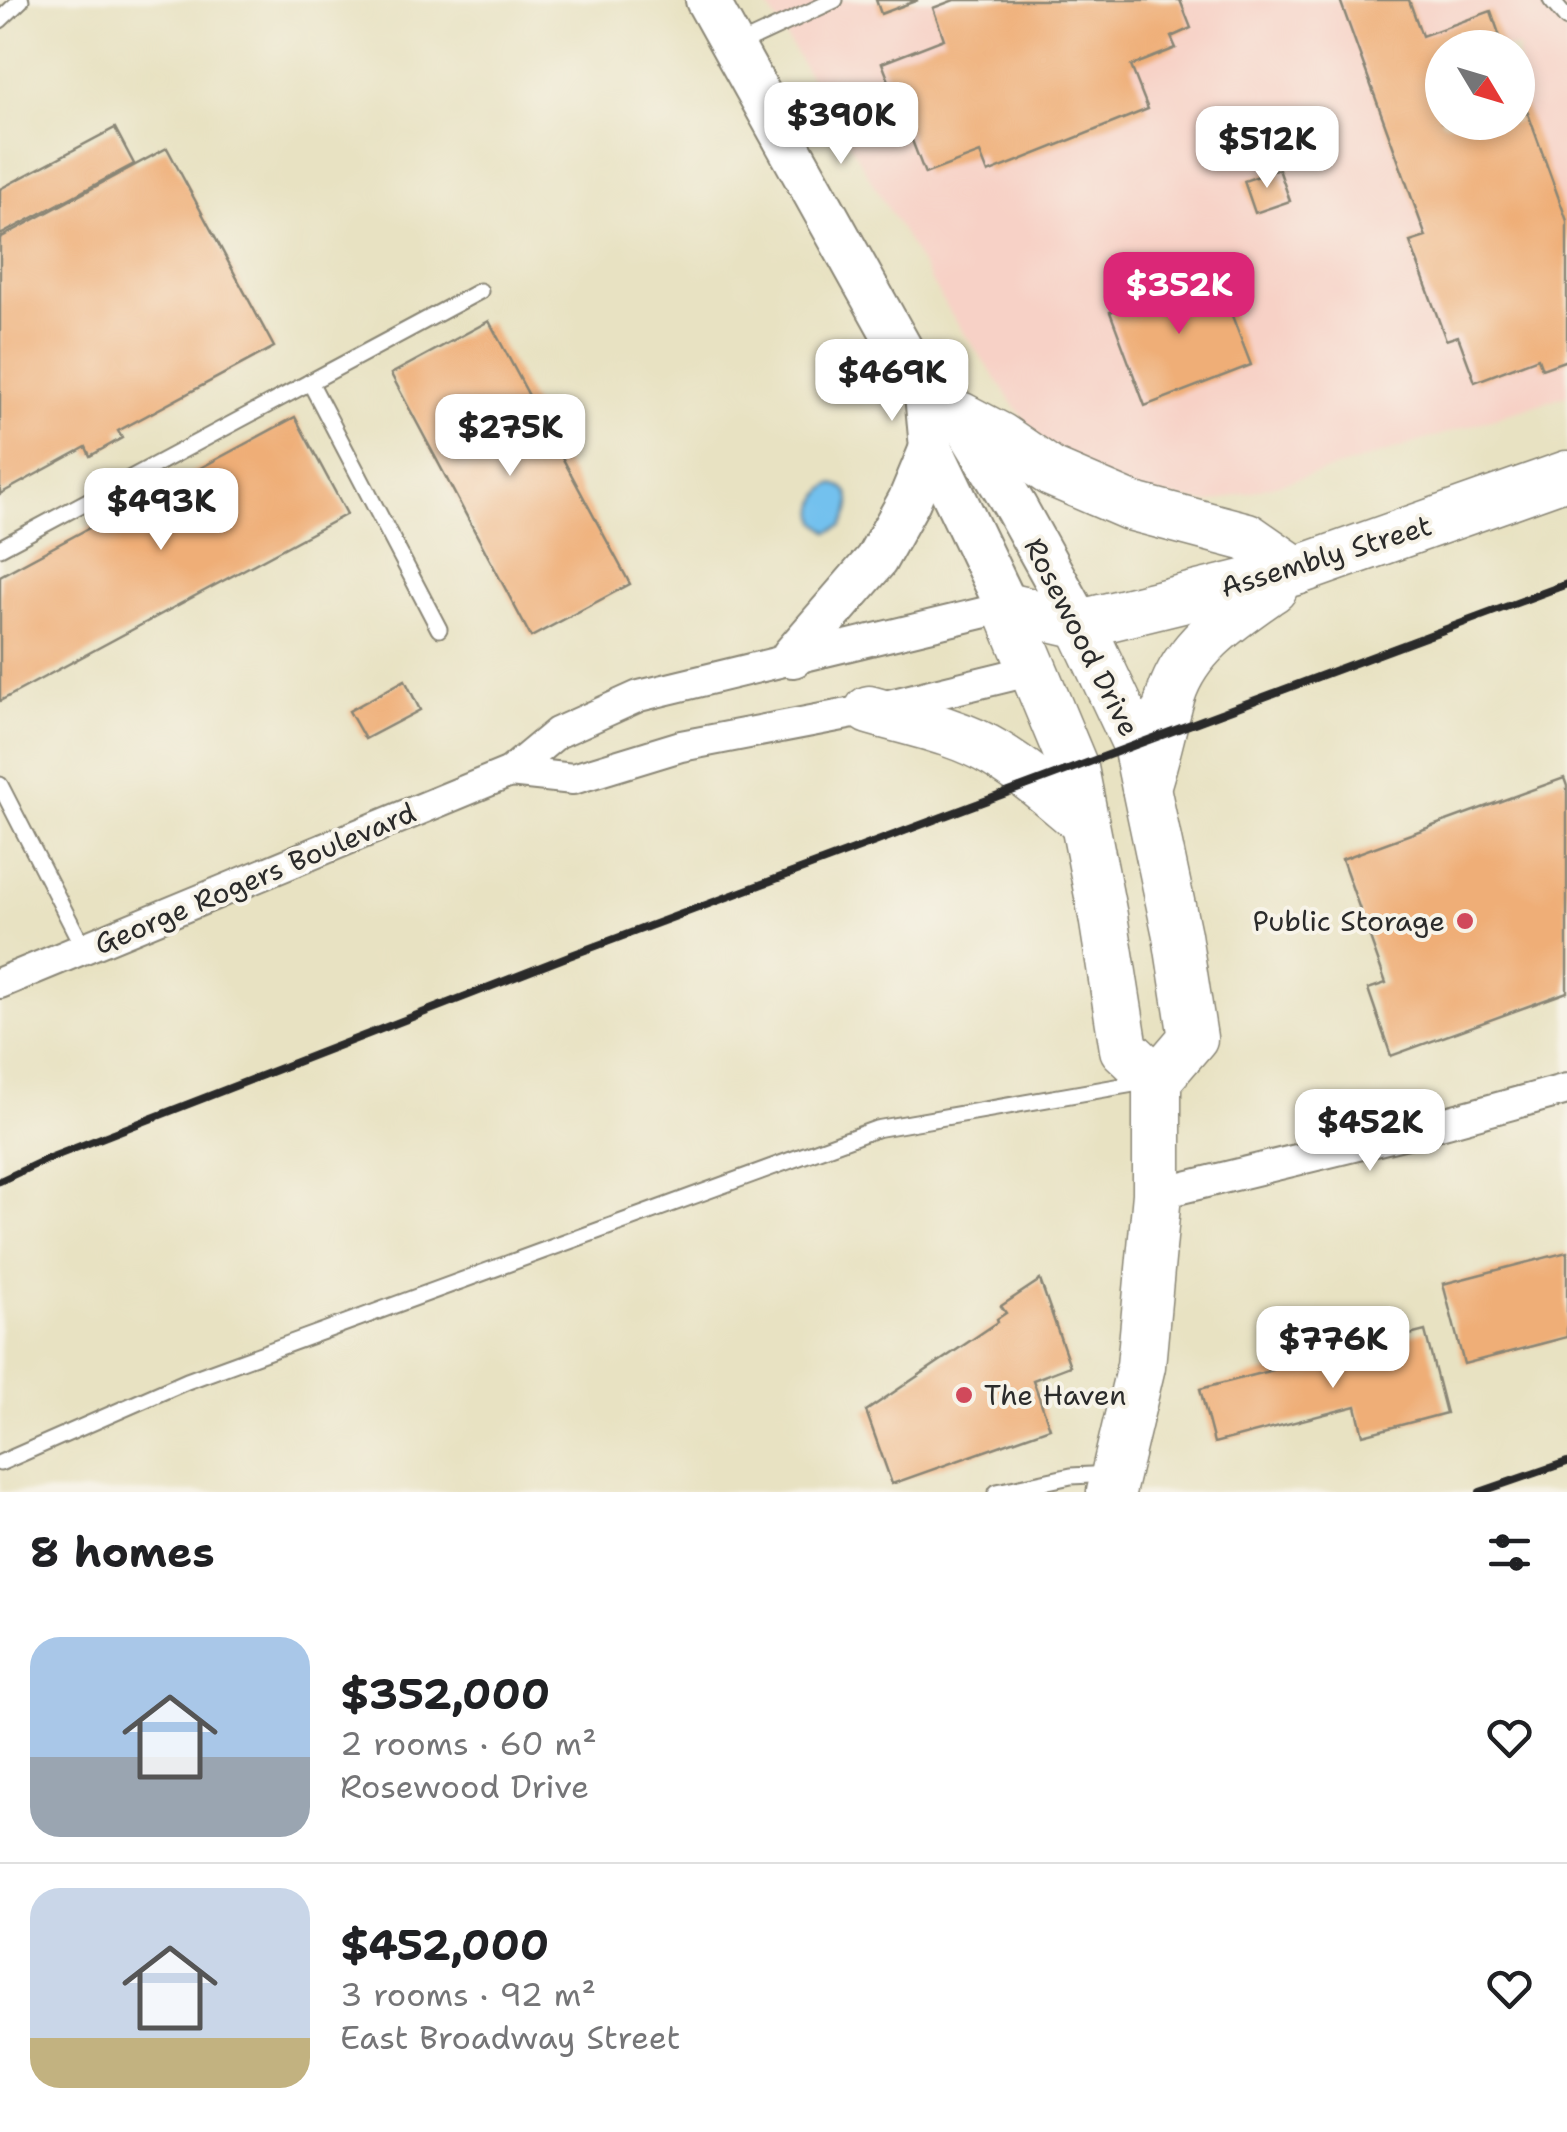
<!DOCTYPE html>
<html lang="en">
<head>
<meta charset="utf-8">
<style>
	:root { --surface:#fff; --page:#f6f6f6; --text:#202124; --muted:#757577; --line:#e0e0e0; --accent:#db2777 }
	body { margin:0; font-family:"Shantell Sans",sans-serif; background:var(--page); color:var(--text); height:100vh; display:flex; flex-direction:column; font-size:38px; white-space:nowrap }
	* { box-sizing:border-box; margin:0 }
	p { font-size:32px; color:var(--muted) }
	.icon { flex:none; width:55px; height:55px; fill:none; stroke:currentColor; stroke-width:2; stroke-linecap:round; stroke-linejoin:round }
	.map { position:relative; height:1492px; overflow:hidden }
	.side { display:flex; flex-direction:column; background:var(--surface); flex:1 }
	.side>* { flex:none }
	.needle { width:65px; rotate:128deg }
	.fabs { position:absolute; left:1425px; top:30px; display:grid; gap:20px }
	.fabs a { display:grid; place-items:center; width:110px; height:110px; border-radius:50%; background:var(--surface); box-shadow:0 5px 15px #0003; font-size:50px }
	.price { position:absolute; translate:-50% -85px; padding:0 22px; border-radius:20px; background:#fff; color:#222; font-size:32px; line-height:65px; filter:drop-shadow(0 2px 5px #0008) }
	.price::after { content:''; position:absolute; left:50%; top:60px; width:30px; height:22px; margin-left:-15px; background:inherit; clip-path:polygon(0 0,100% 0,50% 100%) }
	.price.on { background:var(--accent); color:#fff }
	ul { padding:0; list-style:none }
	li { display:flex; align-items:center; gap:30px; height:250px; padding:0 30px }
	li+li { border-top:2px solid var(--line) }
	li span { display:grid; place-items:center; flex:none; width:280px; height:200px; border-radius:30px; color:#555 }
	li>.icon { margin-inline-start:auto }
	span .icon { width:120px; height:120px; fill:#fffc; stroke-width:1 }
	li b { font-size:42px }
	h2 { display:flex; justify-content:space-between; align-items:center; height:120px; padding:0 30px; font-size:42px }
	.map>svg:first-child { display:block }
	.built { fill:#f7d1c6; fill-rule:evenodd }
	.water { fill:#73c1ee; stroke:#4f768c; stroke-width:2.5 }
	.building { fill:#efae77 }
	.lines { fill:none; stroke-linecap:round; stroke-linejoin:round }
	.service-casing { stroke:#8a8676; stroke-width:19 }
	.minor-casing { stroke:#8a8676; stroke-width:34 }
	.secondary-casing { stroke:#8a8676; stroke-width:46 }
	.primary-casing { stroke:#8a8676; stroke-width:51 }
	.service { stroke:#fff; stroke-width:15 }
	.minor { stroke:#fff; stroke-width:30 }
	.secondary { stroke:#fff; stroke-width:42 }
	.primary { stroke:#fff; stroke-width:48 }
	.rail { stroke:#2b2b2b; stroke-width:8 }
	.poi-dot { fill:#d1495b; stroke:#f7f3e8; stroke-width:4 }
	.labels { text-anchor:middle; stroke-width:8; stroke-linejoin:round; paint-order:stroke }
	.street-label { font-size:28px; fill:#2b2b2b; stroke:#f7f3e8 }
	.poi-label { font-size:28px; fill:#2b2b2b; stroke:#f7f3e8; text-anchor:end }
</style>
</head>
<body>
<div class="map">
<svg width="1567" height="1492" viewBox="0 0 1567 1492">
	<rect width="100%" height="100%" fill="#f7f3e8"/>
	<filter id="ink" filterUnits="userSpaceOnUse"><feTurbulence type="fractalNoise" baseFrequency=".01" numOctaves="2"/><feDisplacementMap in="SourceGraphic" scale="20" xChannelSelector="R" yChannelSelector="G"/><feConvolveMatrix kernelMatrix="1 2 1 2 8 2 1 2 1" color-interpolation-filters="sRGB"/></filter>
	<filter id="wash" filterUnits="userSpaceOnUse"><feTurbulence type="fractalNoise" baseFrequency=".0048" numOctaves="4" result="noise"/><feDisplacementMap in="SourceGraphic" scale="40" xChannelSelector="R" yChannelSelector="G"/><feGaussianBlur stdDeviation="2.25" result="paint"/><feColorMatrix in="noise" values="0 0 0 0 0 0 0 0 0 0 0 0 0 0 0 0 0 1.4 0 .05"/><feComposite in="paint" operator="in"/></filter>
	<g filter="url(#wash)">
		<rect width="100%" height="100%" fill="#e8e2c2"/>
		<path class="built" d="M 764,0 L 1567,0 L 1567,395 L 1340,467 L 1209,503 L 1127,492 L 1042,445 L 950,313 ZM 1442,48 L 1518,48 L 1518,122 L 1442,122 Z"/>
		<path class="water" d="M 832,484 C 857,487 852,511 842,526 L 829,532 L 817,522 C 813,507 818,492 832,484 Z"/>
		<g id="blocks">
			<g class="building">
				<path d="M 876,0 L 918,0 L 881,14 Z"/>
				<path d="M 954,0 L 1180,0 L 1191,28 L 1171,37 L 1176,48 L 1131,66 L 1148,109 L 988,173 L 980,153 L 925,174 L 882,63 L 944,39 L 933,8 Z"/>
				<path d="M 1340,0 L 1409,0 L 1422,36 L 1491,11 L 1504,48 L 1442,48 L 1442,122 L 1518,122 L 1518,86 L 1567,221 L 1567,360 L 1542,369 L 1538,358 L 1475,382 L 1458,336 L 1446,340 L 1410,242 L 1426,237 Z"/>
				<path d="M 115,128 L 134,164 L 0,235 L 0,189 Z"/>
				<path d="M 167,148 L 274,347 L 118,431 L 122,438 L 90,456 L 86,447 L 0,494 L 0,238 Z"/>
				<path d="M 1279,169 L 1290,201 L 1255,213 L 1244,181 Z"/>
				<path d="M 1186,273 L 1190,281 L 1209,274 L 1215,289 L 1221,287 L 1251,365 L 1145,406 L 1110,312 L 1126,306 L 1123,297 Z"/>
				<path d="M 489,321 L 630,584 L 531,637 L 391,374 Z"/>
				<path d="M 295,417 L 347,514 L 0,701 L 0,576 Z"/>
				<path d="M 405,680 L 420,710 L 365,739 L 349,711 Z"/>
				<path d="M 1564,778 L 1567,786 L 1567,992 L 1391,1056 L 1368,989 L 1386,983 L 1342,859 Z"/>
				<path d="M 1567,1252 L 1567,1337 L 1464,1364 L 1443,1284 Z"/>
				<path d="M 1040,1280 L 1070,1366 L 1033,1380 L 1050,1428 L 892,1484 L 866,1411 L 998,1322 L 997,1319 L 1006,1313 L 1001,1306 Z"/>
				<path d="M 1425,1331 L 1446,1413 L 1363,1435 L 1356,1406 L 1214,1443 L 1200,1389 Z"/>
			</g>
		</g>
	</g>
	<g filter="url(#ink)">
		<use href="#blocks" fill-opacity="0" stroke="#8a8676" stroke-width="2.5"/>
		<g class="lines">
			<defs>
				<g id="service">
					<path d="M 1551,0 L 1567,19"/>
					<path d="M 0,20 L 21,0"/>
					<path d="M 736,46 L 835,0"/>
					<path d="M 310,382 L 439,629"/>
					<path d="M 0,548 L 480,291"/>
					<path d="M 0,785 L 84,949"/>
					<path d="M 0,1463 L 187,1381 L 876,1129 L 1145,1082"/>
					<path d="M 997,1492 L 1071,1476 L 1111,1474"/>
				</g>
				<g id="minor">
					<path d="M 510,772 L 573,779 L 681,746 L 869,710 L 1033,670"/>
					<path d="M 0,983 L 510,772 L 557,733 L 639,696 L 1007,607"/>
					<path d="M 1157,1194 L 1403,1134 L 1567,1089"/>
				</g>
				<g id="secondary">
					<path d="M 707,0 L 926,394 L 931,448 L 1007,607"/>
					<path d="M 951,410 L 960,416 L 1016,508 L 1080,624"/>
					<path d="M 793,656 L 876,560 L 909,501 L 931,448"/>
				</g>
				<g id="primary">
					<path d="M 960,416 L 1000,437 L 1051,472 L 1130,506 L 1247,537 L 1296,571"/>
					<path d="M 1007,607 L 1080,624 L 1296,571 L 1567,475"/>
					<path d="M 1007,607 L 1074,768 L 1103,916 L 1124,1049 L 1157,1080"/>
					<path d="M 1080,624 L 1137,745 L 1177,935 L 1193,1038 L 1157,1080 L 1157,1194 L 1141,1366 L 1111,1492"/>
					<path d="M 869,710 C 911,722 958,731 996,754 C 1029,774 1055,798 1084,822"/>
					<path d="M 1146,787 C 1156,757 1162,725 1171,695 C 1187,645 1233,616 1273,588"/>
				</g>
			</defs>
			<use href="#service" class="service-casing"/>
			<use href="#minor" class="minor-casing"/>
			<use href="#secondary" class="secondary-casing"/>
			<use href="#primary" class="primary-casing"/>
			<use href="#service" class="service"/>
			<use href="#minor" class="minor"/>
			<use href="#secondary" class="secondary"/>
			<use href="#primary" class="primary"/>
			<g class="rail">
				<path d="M 0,1181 L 47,1159 L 569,956 L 1567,584"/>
				<path d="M 1480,1492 L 1567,1462"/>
			</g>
		</g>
	</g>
	<g class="poi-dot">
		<circle cx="1465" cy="921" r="10"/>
		<circle cx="964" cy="1395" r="10"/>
	</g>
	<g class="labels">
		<g class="street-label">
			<text transform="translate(1326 556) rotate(-17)" y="10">Assembly Street</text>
			<text transform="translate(1082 637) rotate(63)" y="10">Rosewood Drive</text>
			<text transform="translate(255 878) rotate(-23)" y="10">George Rogers Boulevard</text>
		</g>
		<g class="poi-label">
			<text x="1445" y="931">Public Storage</text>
			<text x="984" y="1405" text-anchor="start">The Haven</text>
		</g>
	</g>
</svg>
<div class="fabs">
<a><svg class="needle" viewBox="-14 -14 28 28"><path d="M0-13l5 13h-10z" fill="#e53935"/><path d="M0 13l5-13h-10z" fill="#757577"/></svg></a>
</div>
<b class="price" style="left:841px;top:167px">$390K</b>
<b class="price" style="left:1267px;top:191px">$512K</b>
<b class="price on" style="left:1179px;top:337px">$352K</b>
<b class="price" style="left:892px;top:424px">$469K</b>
<b class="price" style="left:510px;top:479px">$275K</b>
<b class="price" style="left:161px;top:553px">$493K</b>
<b class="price" style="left:1370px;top:1174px">$452K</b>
<b class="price" style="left:1333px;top:1391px">$776K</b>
</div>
<section class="side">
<h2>8 homes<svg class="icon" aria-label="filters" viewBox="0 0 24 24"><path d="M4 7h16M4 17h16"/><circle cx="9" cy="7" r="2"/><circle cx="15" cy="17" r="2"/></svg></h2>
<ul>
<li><span style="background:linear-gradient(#a9c7e8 60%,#9aa5b1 0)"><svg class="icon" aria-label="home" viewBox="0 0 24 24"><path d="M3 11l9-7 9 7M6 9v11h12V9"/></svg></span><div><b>$352,000</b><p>2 rooms · 60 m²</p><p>Rosewood Drive</p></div><svg class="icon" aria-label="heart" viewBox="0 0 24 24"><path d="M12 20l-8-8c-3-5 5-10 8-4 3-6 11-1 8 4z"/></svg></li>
<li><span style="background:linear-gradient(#c9d6e8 75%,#c2b280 0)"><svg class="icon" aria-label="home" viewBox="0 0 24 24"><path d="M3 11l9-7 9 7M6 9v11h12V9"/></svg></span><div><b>$452,000</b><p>3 rooms · 92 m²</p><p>East Broadway Street</p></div><svg class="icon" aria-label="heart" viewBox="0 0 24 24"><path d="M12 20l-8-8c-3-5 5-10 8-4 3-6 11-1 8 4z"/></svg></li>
</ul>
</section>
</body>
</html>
